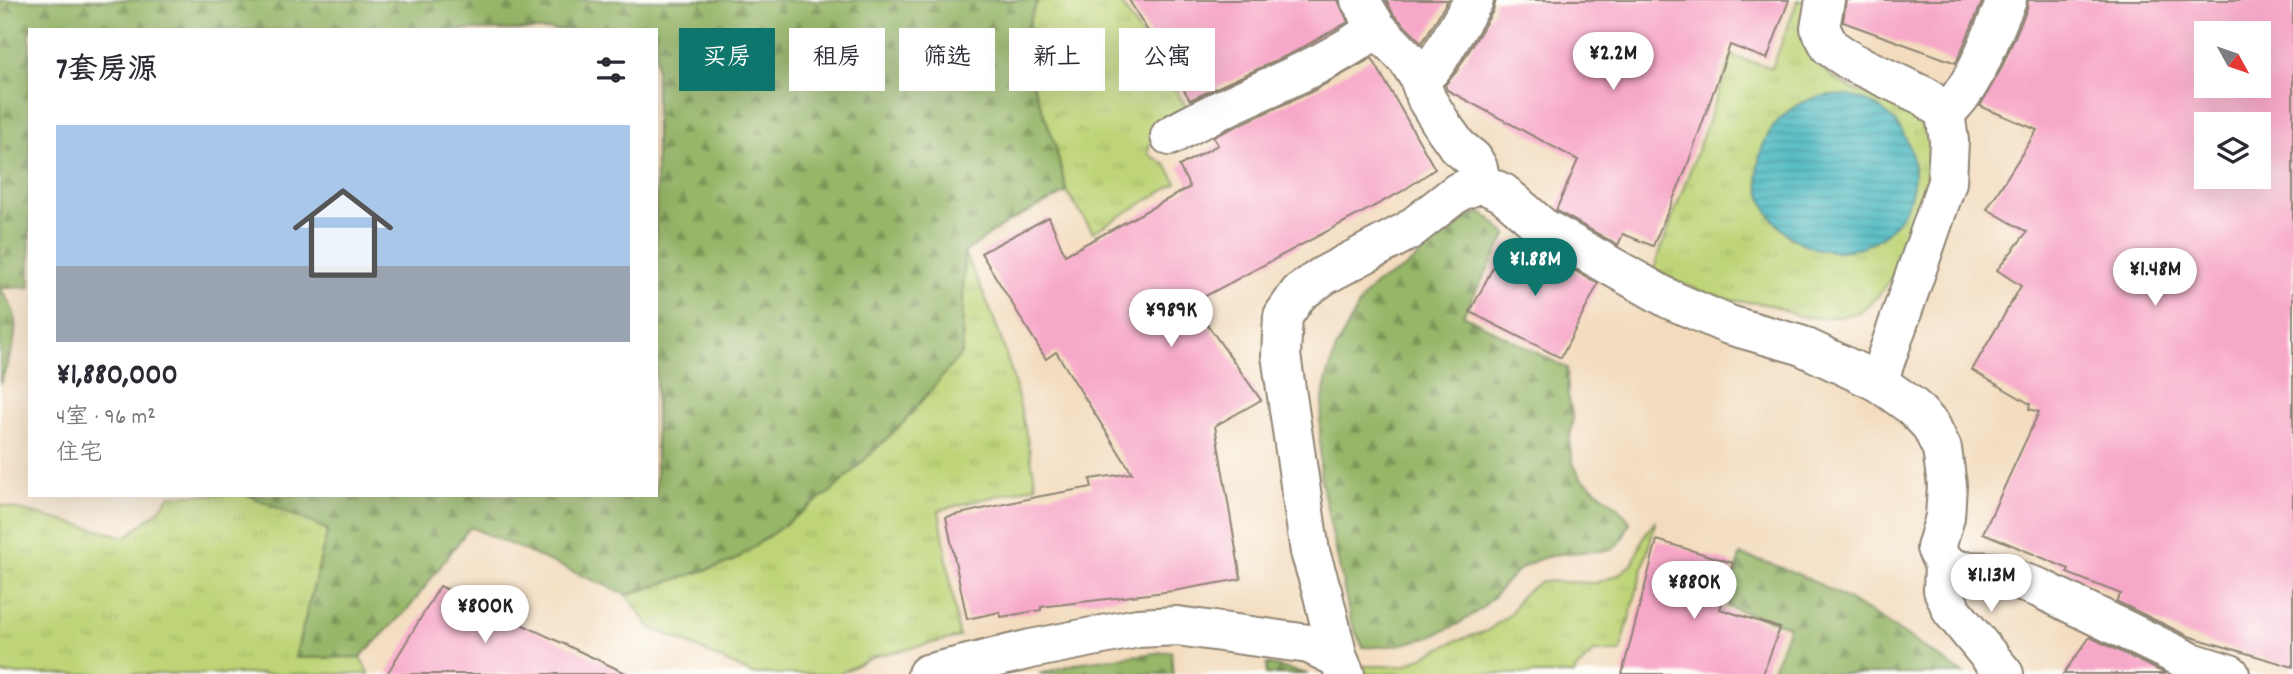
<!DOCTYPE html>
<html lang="zh">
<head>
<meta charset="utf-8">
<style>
	:root { --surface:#fff; --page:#f2f2f3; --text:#2b2b33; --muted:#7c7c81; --line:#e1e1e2; --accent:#0f766e }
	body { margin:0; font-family:Dekko,"LXGW WenKai TC",sans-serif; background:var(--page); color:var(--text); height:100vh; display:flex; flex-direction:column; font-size:26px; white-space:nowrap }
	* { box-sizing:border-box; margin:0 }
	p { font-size:23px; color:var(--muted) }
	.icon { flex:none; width:38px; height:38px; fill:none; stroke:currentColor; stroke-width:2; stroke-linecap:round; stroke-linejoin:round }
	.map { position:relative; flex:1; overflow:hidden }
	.details { position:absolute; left:28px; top:28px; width:630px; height:469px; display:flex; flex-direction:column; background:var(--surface); border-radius:0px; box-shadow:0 7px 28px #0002 }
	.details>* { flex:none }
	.banner { position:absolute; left:679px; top:28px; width:665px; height:63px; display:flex; gap:14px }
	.needle { width:46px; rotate:130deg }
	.fabs { position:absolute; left:2194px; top:21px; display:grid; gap:14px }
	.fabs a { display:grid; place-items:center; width:77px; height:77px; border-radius:0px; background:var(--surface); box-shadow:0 7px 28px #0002; font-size:35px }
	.price { position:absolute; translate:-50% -60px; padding:0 16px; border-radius:24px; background:#fff; color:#222; font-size:23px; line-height:46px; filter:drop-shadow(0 2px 4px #0008) }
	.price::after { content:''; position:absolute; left:50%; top:42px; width:21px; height:16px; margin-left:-10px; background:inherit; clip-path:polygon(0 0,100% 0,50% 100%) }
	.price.current { background:var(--accent); color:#fff }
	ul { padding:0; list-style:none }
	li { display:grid; align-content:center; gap:14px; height:371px; padding:0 28px }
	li+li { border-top:2px solid var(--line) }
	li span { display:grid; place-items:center; height:217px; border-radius:0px; color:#555 }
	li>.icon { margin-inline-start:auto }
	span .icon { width:126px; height:126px; fill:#fffc; stroke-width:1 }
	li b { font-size:30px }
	h2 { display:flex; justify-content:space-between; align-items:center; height:84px; padding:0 28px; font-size:30px }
	.pill { padding:0 24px; border-radius:0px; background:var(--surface); box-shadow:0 7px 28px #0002; font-size:24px; line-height:63px }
	.pill.current { background:var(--accent); color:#fff }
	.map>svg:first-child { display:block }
	.grass { fill:url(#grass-tufts); stroke:#748051; stroke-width:2; fill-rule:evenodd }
	.forest { fill:url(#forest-firs); stroke:#60704a; stroke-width:2 }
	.water { fill:url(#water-rules); stroke:#3a7276; stroke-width:2 }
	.building { fill:#f7a7c8; fill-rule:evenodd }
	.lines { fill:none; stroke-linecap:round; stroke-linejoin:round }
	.minor-casing { stroke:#8f8474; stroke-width:42 }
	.minor { stroke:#fff; stroke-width:38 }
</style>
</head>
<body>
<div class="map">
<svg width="2293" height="674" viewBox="0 0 2293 674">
	<defs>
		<pattern id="grass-tufts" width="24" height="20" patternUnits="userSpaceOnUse" patternTransform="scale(1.75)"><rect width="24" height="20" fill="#bed477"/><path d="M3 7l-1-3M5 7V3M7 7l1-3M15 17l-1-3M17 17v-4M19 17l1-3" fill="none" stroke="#a3b667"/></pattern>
		<pattern id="forest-firs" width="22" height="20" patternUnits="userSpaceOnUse" patternTransform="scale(1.75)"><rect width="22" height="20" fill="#96b668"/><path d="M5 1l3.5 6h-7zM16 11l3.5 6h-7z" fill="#7b9456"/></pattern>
		<pattern id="water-rules" width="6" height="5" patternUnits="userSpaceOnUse" patternTransform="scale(1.75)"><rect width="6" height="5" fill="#49b8c0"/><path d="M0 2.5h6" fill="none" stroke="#3d969c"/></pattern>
	</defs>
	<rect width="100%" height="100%" fill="#fdfcf7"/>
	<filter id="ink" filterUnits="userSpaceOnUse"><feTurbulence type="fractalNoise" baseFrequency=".0143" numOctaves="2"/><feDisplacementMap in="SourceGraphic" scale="14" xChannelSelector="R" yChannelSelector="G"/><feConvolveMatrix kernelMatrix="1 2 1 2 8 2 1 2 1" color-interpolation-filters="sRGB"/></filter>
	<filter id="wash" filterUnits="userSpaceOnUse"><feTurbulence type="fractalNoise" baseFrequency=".00686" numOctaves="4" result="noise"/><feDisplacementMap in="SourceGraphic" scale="28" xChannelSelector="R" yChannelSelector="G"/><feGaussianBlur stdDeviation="1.57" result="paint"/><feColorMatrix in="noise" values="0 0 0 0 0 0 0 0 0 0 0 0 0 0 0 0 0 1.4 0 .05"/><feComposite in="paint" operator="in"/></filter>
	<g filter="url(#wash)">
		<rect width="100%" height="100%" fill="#f3dcbe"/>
		<g class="grass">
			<path d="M 1038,0 L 1119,0 L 1187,108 C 1170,121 1149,130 1148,154 L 1166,165 L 1177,183 L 1093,232 L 1067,192 L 1053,138 L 1027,70 L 1030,19 Z"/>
			<path d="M 1798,0 L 1809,2 C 1808,12 1805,23 1807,33 C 1818,110 1920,85 1932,148 C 1938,175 1922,204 1914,230 C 1906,255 1883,300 1858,312 C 1843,318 1815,319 1800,316 C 1789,314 1780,307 1770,305 C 1759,302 1748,303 1738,301 C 1708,296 1681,283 1653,271 L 1732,56 L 1772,68 ZM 1867,101 C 1902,123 1913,140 1913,181 L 1792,239 C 1752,199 1747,169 1778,121 Z"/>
			<path d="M 964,253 C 1005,330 1021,401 1036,486 L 939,510 L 959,637 L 876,656 L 838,674 L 752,674 L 687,643 L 651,628 L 627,595 L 734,561 L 962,353 Z"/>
			<path d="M 170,495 L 248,495 L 328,530 L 295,658 L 360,657 L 369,674 L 0,674 L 0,505 L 126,537 L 158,511 Z"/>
			<path d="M 1656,521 L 1620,652 L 1594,652 L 1576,669 L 1574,674 L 1365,674 L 1364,666 L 1403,666 L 1458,640 L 1487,631 L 1510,614 L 1521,596 L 1541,581 L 1596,583 L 1618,575 L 1633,563 L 1645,534 Z"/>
		</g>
		<g class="forest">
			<path d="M 0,0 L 1038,0 L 1030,19 L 1027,70 L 1053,138 L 1067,192 L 1008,222 L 964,253 L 962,353 L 903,423 L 833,490 L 734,561 L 627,595 L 470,527 L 409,608 L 360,657 L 295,658 L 328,530 L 248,495 L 656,495 L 656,30 L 30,30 L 30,287 L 0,288 C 4,295 9,301 12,308 C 22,331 8,362 0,384 Z"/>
			<path d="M 1481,213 C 1493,218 1496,227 1507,234 L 1463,315 L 1567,368 L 1568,395 L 1573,418 L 1569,443 L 1573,463 L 1581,478 L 1619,508 L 1630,522 L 1623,538 L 1612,550 C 1581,553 1544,550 1518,571 C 1505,581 1496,596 1484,606 C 1453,633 1403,649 1363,647 L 1351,623 L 1320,475 L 1320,422 L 1325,386 L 1336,348 L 1364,296 L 1377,283 L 1405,268 L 1465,216 Z"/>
			<path d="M 1740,555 C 1824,574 1893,628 1964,674 L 1771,674 L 1789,626 L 1728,607 Z"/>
			<path d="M 1171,651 L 1173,674 L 1039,674 L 1082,662 Z"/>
			<path d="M 1267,664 L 1308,674 L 1266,674 Z"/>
		</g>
		<circle class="water" cx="1836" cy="173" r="78"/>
		<g id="blocks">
			<g class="building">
				<path d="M 1129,0 L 1338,0 L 1348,22 L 1292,53 L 1190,100 Z"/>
				<path d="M 1386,0 L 1448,0 L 1422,43 L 1394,15 Z"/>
				<path d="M 1496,0 L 1789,0 L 1767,59 L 1730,45 L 1685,172 L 1653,246 L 1623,234 L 1618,245 L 1556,210 L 1578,160 L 1447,90 L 1445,85 L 1457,71 L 1493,11 Z"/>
				<path d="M 1846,0 L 1983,0 L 1956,63 L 1843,22 Z"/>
				<path d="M 2028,0 L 2293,0 L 2293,667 L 2188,636 L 2116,601 L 2121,594 L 2067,573 L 2069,569 L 1983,533 L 2039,412 L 2029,409 L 2030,404 L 1972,370 L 2021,286 L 1997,270 L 2027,232 L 1987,209 L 2037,130 L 1980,106 L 2001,69 L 2027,9 ZM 2207,33 L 2259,33 L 2259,86 L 2207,86 ZM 2207,124 L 2259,124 L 2259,177 L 2207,177 Z"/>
				<path d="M 1372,58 L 1435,169 L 1401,192 L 1192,303 L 1261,400 L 1215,426 L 1241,579 L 1173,591 L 1041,607 L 1041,610 L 1001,617 L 1000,612 L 967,619 L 946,517 L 1036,497 L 1092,487 L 1090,479 L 1132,473 L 1056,352 L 1046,359 L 981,253 L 1049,217 L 1065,255 L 1190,187 L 1179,166 L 1218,145 L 1213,137 L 1311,92 Z"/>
				<path d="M 1506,242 L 1536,257 L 1539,250 L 1598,284 L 1561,358 L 1470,312 Z"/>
				<path d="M 1657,540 L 1733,563 L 1720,609 L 1780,628 L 1763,674 L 1622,674 Z"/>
				<path d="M 440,586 L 628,674 L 387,674 Z"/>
				<path d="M 2090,637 L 2166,674 L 2063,674 Z"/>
			</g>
		</g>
	</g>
	<g filter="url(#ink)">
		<use href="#blocks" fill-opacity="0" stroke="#8f8474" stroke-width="2"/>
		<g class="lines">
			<defs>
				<g id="minor">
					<path d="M 1360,0 L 1377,28 L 1407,59 L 1418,76 L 1427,100 L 1443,126 L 1458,147 L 1473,159 L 1478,168 L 1481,183"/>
					<path d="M 1825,0 L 1820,28 L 1830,47 L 1852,62 L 1926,97 L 1945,113 L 1949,141 L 1947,182 L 1878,382"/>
					<path d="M 1418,76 L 1431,69 L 1438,60 L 1474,0"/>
					<path d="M 1945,113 C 1977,85 1989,38 2007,0"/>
					<path d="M 1170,136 C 1237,96 1314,75 1377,28"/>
					<path d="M 1944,565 L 1943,590 L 1952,611 L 2004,674"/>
					<path d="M 927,674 L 1031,649 L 1138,628 L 1177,626 L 1309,644 L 1338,658"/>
					<path d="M 1345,674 L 1338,658 L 1322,591 L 1310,552 L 1281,355 L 1283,316 L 1299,293 L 1323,276 L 1408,231 L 1458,192 L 1481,183 L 1503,193 L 1542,227 L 1669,299 L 1729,325 L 1800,345 L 1878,382 L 1913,407 L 1931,426 L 1942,449 L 1947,485 L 1945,517 L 1936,548 L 1944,565 L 1963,571 L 1993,572 L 2039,588 L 2191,662 L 2230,674"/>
				</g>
			</defs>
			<use href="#minor" class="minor-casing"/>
			<use href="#minor" class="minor"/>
		</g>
	</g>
</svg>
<div class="fabs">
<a><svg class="needle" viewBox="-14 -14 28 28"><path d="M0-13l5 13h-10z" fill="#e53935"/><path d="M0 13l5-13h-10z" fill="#7c7c81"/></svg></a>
<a><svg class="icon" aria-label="layers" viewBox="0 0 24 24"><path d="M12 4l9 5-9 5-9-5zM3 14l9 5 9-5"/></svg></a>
</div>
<b class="price" style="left:1613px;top:92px">¥2.2M</b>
<b class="price current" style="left:1535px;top:298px">¥1.88M</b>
<b class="price" style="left:2155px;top:308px">¥1.48M</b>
<b class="price" style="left:1171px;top:349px">¥989K</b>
<b class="price" style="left:1991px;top:614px">¥1.13M</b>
<b class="price" style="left:1694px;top:621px">¥880K</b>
<b class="price" style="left:485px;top:645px">¥800K</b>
<div class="banner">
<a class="pill current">买房</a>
<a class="pill">租房</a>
<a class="pill">筛选</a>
<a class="pill">新上</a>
<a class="pill">公寓</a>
</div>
<section class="details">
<h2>7套房源<svg class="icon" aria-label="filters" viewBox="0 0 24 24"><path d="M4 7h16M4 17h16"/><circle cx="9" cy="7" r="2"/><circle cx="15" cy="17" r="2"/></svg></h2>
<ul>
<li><span style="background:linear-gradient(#a9c7e8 65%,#9aa5b1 0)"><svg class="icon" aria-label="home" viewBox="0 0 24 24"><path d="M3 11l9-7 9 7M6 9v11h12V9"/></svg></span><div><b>¥1,880,000</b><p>4室 · 96 m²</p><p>住宅</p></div></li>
</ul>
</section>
</div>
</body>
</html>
